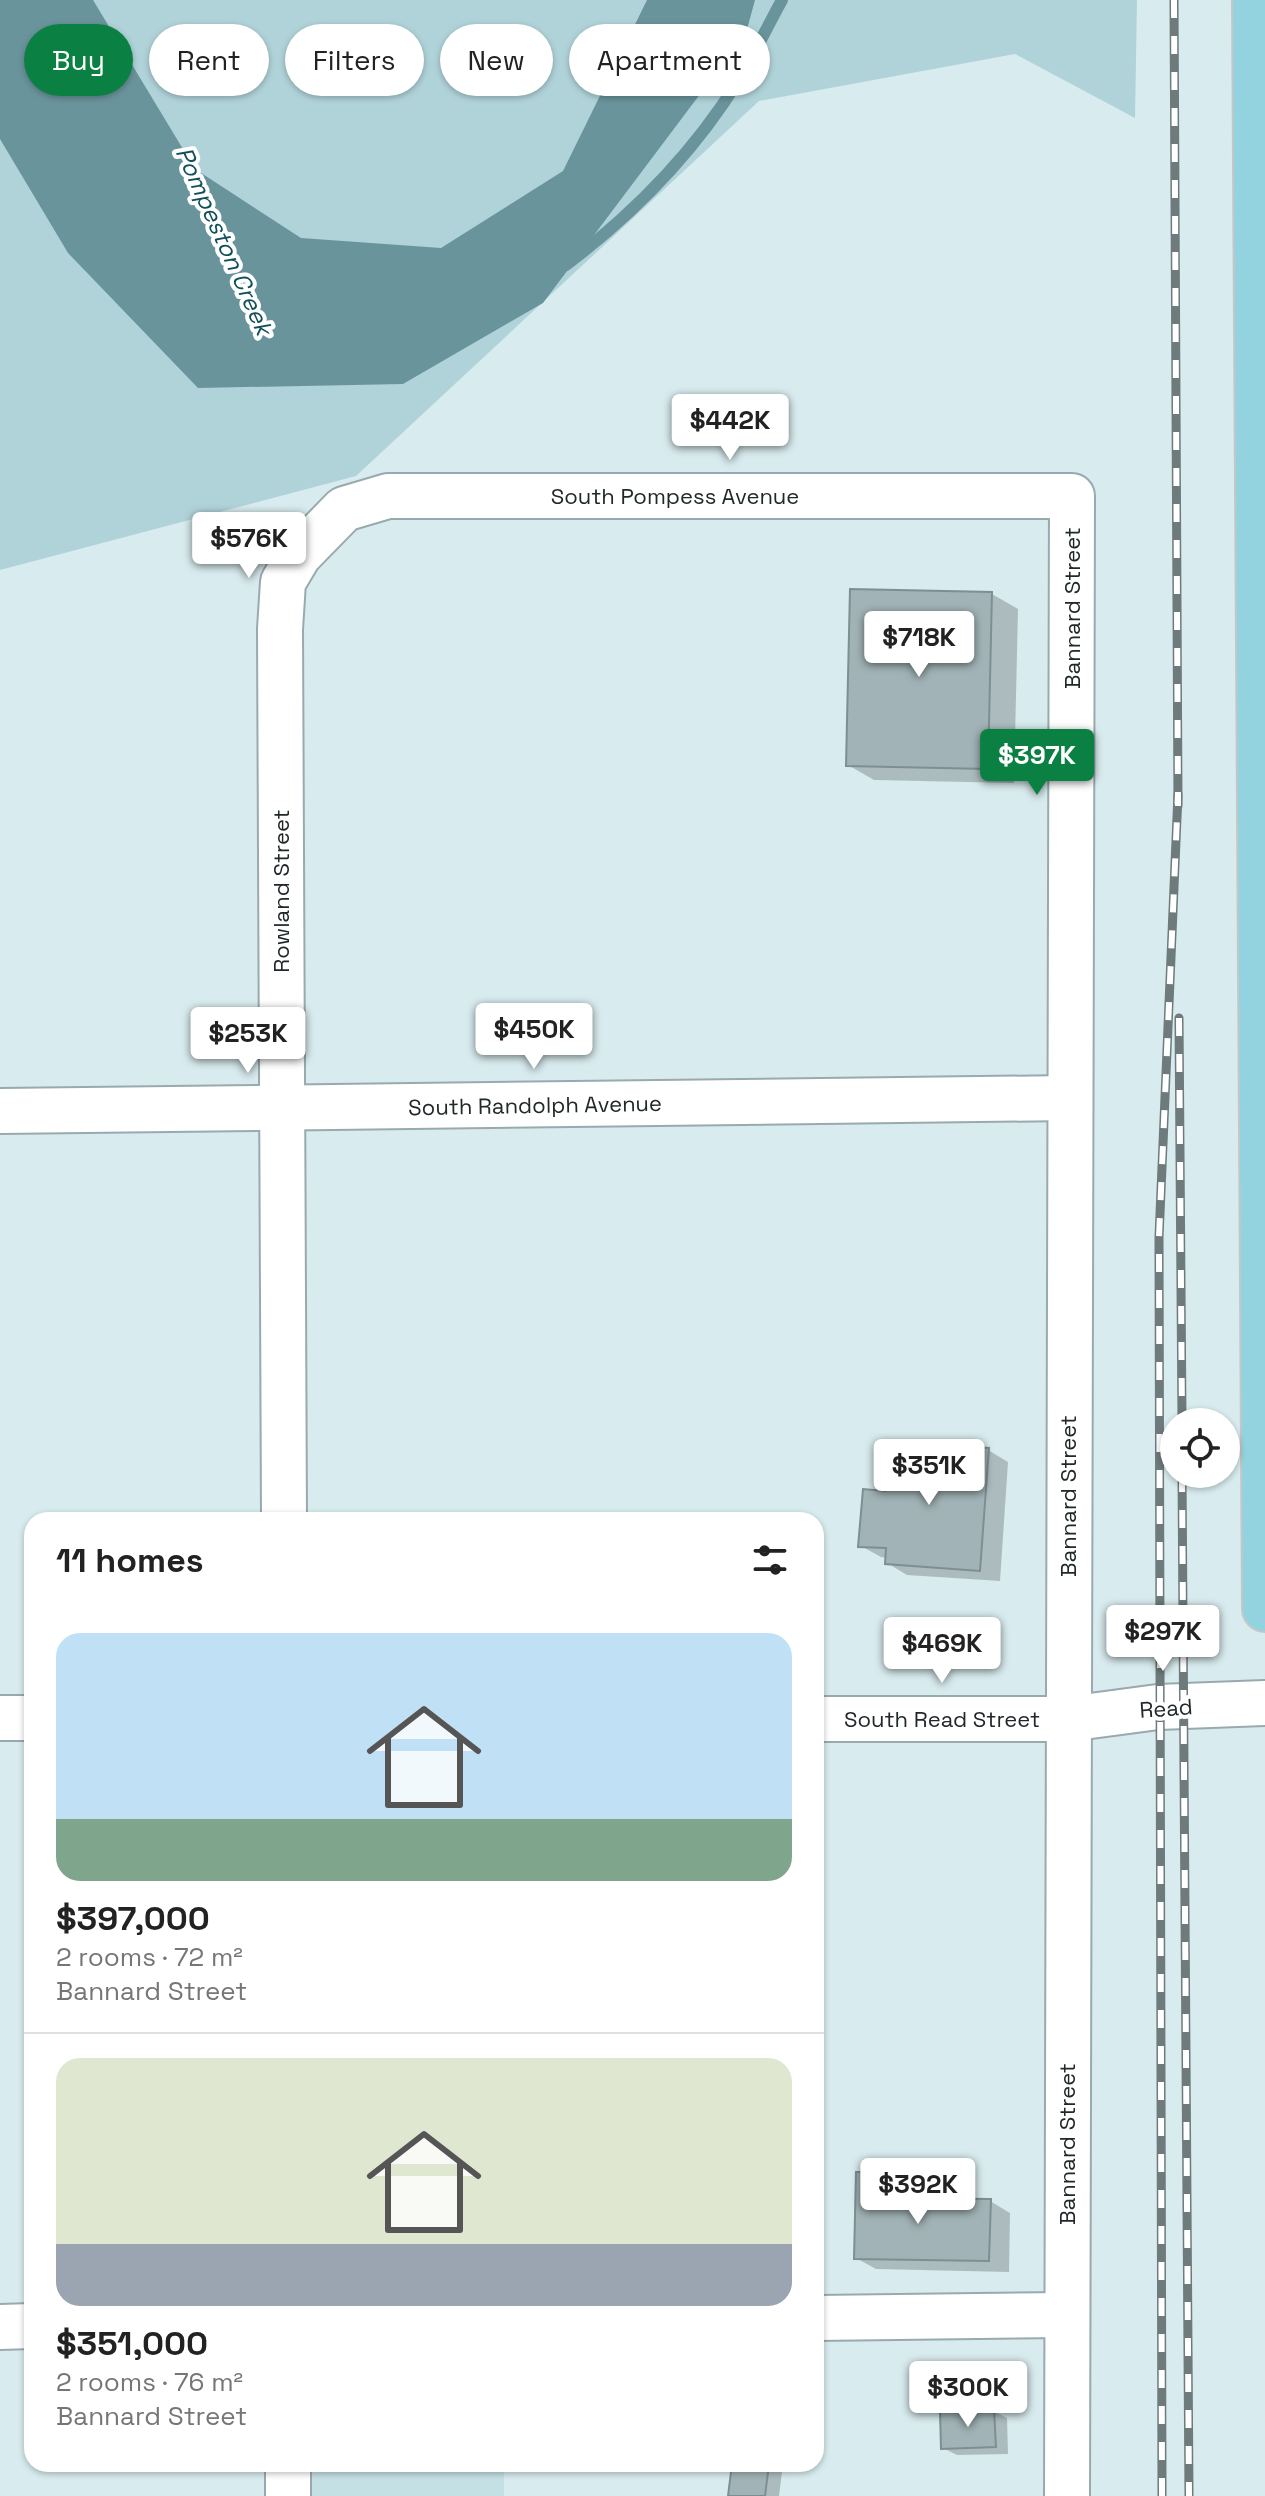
<!DOCTYPE html>
<html lang="en">
<head>
<meta charset="utf-8">
<style>
	:root { --surface:#fff; --page:#f2f2f2; --text:#222; --muted:#767676; --line:#e0e0e0; --accent:#0b8043 }
	body { margin:0; font-family:"Space Grotesk",sans-serif; background:var(--page); color:var(--text); height:100vh; display:flex; flex-direction:column; font-size:30px; white-space:nowrap }
	* { box-sizing:border-box; margin:0 }
	p { font-size:26px; color:var(--muted) }
	.icon { flex:none; width:44px; height:44px; fill:none; stroke:currentColor; stroke-width:2; stroke-linecap:round; stroke-linejoin:round }
	.map { position:relative; flex:1; overflow:hidden }
	.side { position:absolute; left:24px; top:1512px; width:800px; height:960px; display:flex; flex-direction:column; background:var(--surface); border-radius:24px; box-shadow:0 2px 6px #0004 }
	.side>* { flex:none }
	.hud { position:absolute; left:24px; top:24px; width:800px; height:72px; display:flex; gap:16px }
	.buttons { position:absolute; left:1160px; top:1408px; display:grid; gap:16px }
	.buttons a { display:grid; place-items:center; width:80px; height:80px; border-radius:50%; background:var(--surface); box-shadow:0 2px 6px #0004; font-size:40px }
	.price { position:absolute; translate:-50% -68px; padding:0 18px; border-radius:8px; background:#fff; color:#222; font-size:26px; line-height:52px; filter:drop-shadow(0 2px 4px #0008) }
	.price::after { content:''; position:absolute; left:50%; top:48px; width:24px; height:18px; margin-left:-12px; background:inherit; clip-path:polygon(0 0,100% 0,50% 100%) }
	.price.current { background:var(--accent); color:#fff }
	ul { padding:0; list-style:none }
	li { display:grid; align-content:center; gap:16px; height:424px; padding:0 32px }
	li+li { border-top:2px solid var(--line) }
	li span { display:grid; place-items:center; height:248px; border-radius:24px; color:#555 }
	li>.icon { margin-inline-start:auto }
	span .icon { width:144px; height:144px; fill:#fffc; stroke-width:1 }
	li b { font-size:34px }
	h2 { display:flex; justify-content:space-between; align-items:center; height:96px; padding:0 32px; font-size:34px }
	.pill { padding:0 28px; border-radius:36px; background:var(--surface); box-shadow:0 2px 6px #0004; font-size:28px; line-height:72px }
	.pill.current { background:var(--accent); color:#fff }
	.map>svg:first-child { display:block }
	.built { fill:#c5e0e5 }
	.green { fill:#b0d3d9 }
	.water { fill:#6a949c }
	.shadow { fill:#0003 }
	.lines { fill:none; stroke-linecap:round; stroke-linejoin:round }
	.stream { stroke:#6a949c; stroke-width:12 }
	.building { fill:#a1b3b6; stroke:#7e8f93; stroke-width:2 }
	.minor-casing { stroke:#99aaae; stroke-width:48 }
	.primary-casing { stroke:#c5c7c7; stroke-width:48 }
	.minor { stroke:#fff; stroke-width:44 }
	.primary { stroke:#92d3df; stroke-width:44 }
	.rail-casing { stroke:#6e7a7b; stroke-width:9 }
	.rail { stroke:#fff; stroke-width:6; stroke-dasharray:18; stroke-linecap:butt }
	.labels { text-anchor:middle; stroke-width:8; stroke-linejoin:round; paint-order:stroke }
	.street-label { font-size:22px; fill:#212829; stroke:#fff }
	.water-label { font-size:24px; font-style:italic; fill:#11505a; stroke:#fff }
</style>
</head>
<body>
<div class="map">
<svg width="1265" height="2496" viewBox="0 0 1265 2496">
	<rect width="100%" height="100%" fill="#d8ebee"/>
	<rect class="built" x="292" y="2464" width="212" height="32"/>
	<path class="green" d="M 0,0 L 1137,0 L 1135,118 L 1015,54 L 759,101 L 356,476 L 0,570 Z"/>
	<path class="water" d="M 0,0 L 93,0 L 195,169 L 301,238 L 441,248 L 563,171 L 647,0 L 755,0 L 746,33 L 543,303 L 403,384 L 198,388 L 68,253 L 0,139 Z"/>
	<g class="shadow">
		<path d="M 992,594 L 1018,609 L 1014,783 L 874,780 L 848,765 Z"/>
		<path d="M 988,1450 L 1008,1462 L 1000,1581 L 907,1575 L 887,1563 L 888,1558 L 881,1557 L 861,1546 L 888,1493 Z"/>
		<path d="M 883,2174 L 903,2186 L 903,2200 L 990,2201 L 1010,2213 L 1009,2272 L 876,2269 L 856,2258 Z"/>
		<path d="M 993,2411 L 1007,2418 L 1008,2454 L 957,2455 L 943,2448 Z"/>
		<path d="M 734,2464 L 783,2464 L 779,2496 L 730,2496 Z"/>
	</g>
	<g class="lines">
		<path class="stream" d="M 566,265 C 632,215 694,152 738,81 C 754,55 767,27 782,0"/>
	</g>
	<g class="building">
		<path d="M 850,589 L 992,592 L 988,769 L 846,766 Z"/>
		<path d="M 889,1441 L 989,1448 L 980,1571 L 885,1564 L 886,1548 L 858,1547 L 863,1489 L 886,1491 Z"/>
		<path d="M 856,2172 L 884,2172 L 883,2198 L 991,2199 L 989,2261 L 854,2259 Z"/>
		<path d="M 994,2409 L 996,2447 L 941,2449 L 940,2411 Z"/>
		<path d="M 732,2464 L 769,2464 L 765,2496 L 728,2496 Z"/>
	</g>
	<g class="lines">
		<defs>
			<g id="minor">
				<path d="M 0,1111 L 1069,1098"/>
				<path d="M 284,1520 L 280,629 L 283,582 L 299,555 L 344,509 L 388,496 L 1072,496 L 1067,2496"/>
				<path d="M 0,1718 L 32,1718"/>
				<path d="M 816,1719 L 1068,1719 L 1158,1707 L 1265,1703"/>
				<path d="M 816,2318 L 1066,2315"/>
				<path d="M 0,2327 L 32,2326"/>
				<path d="M 288,2464 L 288,2496"/>
			</g>
			<path id="primary" d="M 1255,0 L 1265,1609"/>
		</defs>
		<use href="#minor" class="minor-casing"/>
		<use href="#primary" class="primary-casing"/>
		<use href="#minor" class="minor"/>
		<use href="#primary" class="primary"/>
		<defs>
			<g id="rail">
				<path d="M 1174,0 L 1178,806"/>
				<path d="M 1179,1018 L 1182,1422"/>
				<path d="M 1182,1474 L 1189,2496"/>
				<path d="M 1162,2496 L 1159,1237 L 1178,794"/>
			</g>
		</defs>
		<use href="#rail" class="rail-casing"/>
		<use href="#rail" class="rail"/>
	</g>
	<g class="labels">
		<g class="street-label">
			<text x="675" y="504">South Pompess Avenue</text>
			<text transform="translate(1072 608) rotate(-90)" y="8">Bannard Street</text>
			<text transform="translate(281 891) rotate(-90)" y="8">Rowland Street</text>
			<text transform="translate(535 1105) rotate(-1)" y="8">South Randolph Avenue</text>
			<text transform="translate(1068 1496) rotate(-90)" y="8">Bannard Street</text>
			<text transform="translate(1166 1708) rotate(-4)" y="8">Read</text>
			<text x="942" y="1727">South Read Street</text>
			<text transform="translate(1067 2144) rotate(-90)" y="8">Bannard Street</text>
		</g>
		<g class="water-label">
			<text transform="translate(224 241) rotate(66)" y="8">Pompeston Creek</text>
		</g>
	</g>
</svg>
<div class="buttons">
<a><svg class="icon" aria-label="locate" viewBox="0 0 24 24"><circle cx="12" cy="12" r="6"/><path d="M12 2v4M12 18v4M2 12h4M18 12h4"/></svg></a>
</div>
<b class="price" style="left:730px;top:462px">$442K</b>
<b class="price" style="left:249px;top:580px">$576K</b>
<b class="price" style="left:919px;top:679px">$718K</b>
<b class="price current" style="left:1037px;top:797px">$397K</b>
<b class="price" style="left:534px;top:1071px">$450K</b>
<b class="price" style="left:248px;top:1075px">$253K</b>
<b class="price" style="left:929px;top:1507px">$351K</b>
<b class="price" style="left:1163px;top:1673px">$297K</b>
<b class="price" style="left:942px;top:1685px">$469K</b>
<b class="price" style="left:918px;top:2226px">$392K</b>
<b class="price" style="left:968px;top:2429px">$300K</b>
<div class="hud">
<a class="pill current">Buy</a>
<a class="pill">Rent</a>
<a class="pill">Filters</a>
<a class="pill">New</a>
<a class="pill">Apartment</a>
</div>
<section class="side">
<h2>11 homes<svg class="icon" aria-label="filters" viewBox="0 0 24 24"><path d="M4 7h16M4 17h16"/><circle cx="9" cy="7" r="2"/><circle cx="15" cy="17" r="2"/></svg></h2>
<ul>
<li><span style="background:linear-gradient(#bfe0f5 75%,#7fa58c 0)"><svg class="icon" aria-label="home" viewBox="0 0 24 24"><path d="M3 11l9-7 9 7M6 9v11h12V9"/></svg></span><div><b>$397,000</b><p>2 rooms · 72 m²</p><p>Bannard Street</p></div></li>
<li><span style="background:linear-gradient(#dfe7d0 75%,#9aa5b1 0)"><svg class="icon" aria-label="home" viewBox="0 0 24 24"><path d="M3 11l9-7 9 7M6 9v11h12V9"/></svg></span><div><b>$351,000</b><p>2 rooms · 76 m²</p><p>Bannard Street</p></div></li>
</ul>
</section>
</div>
</body>
</html>
